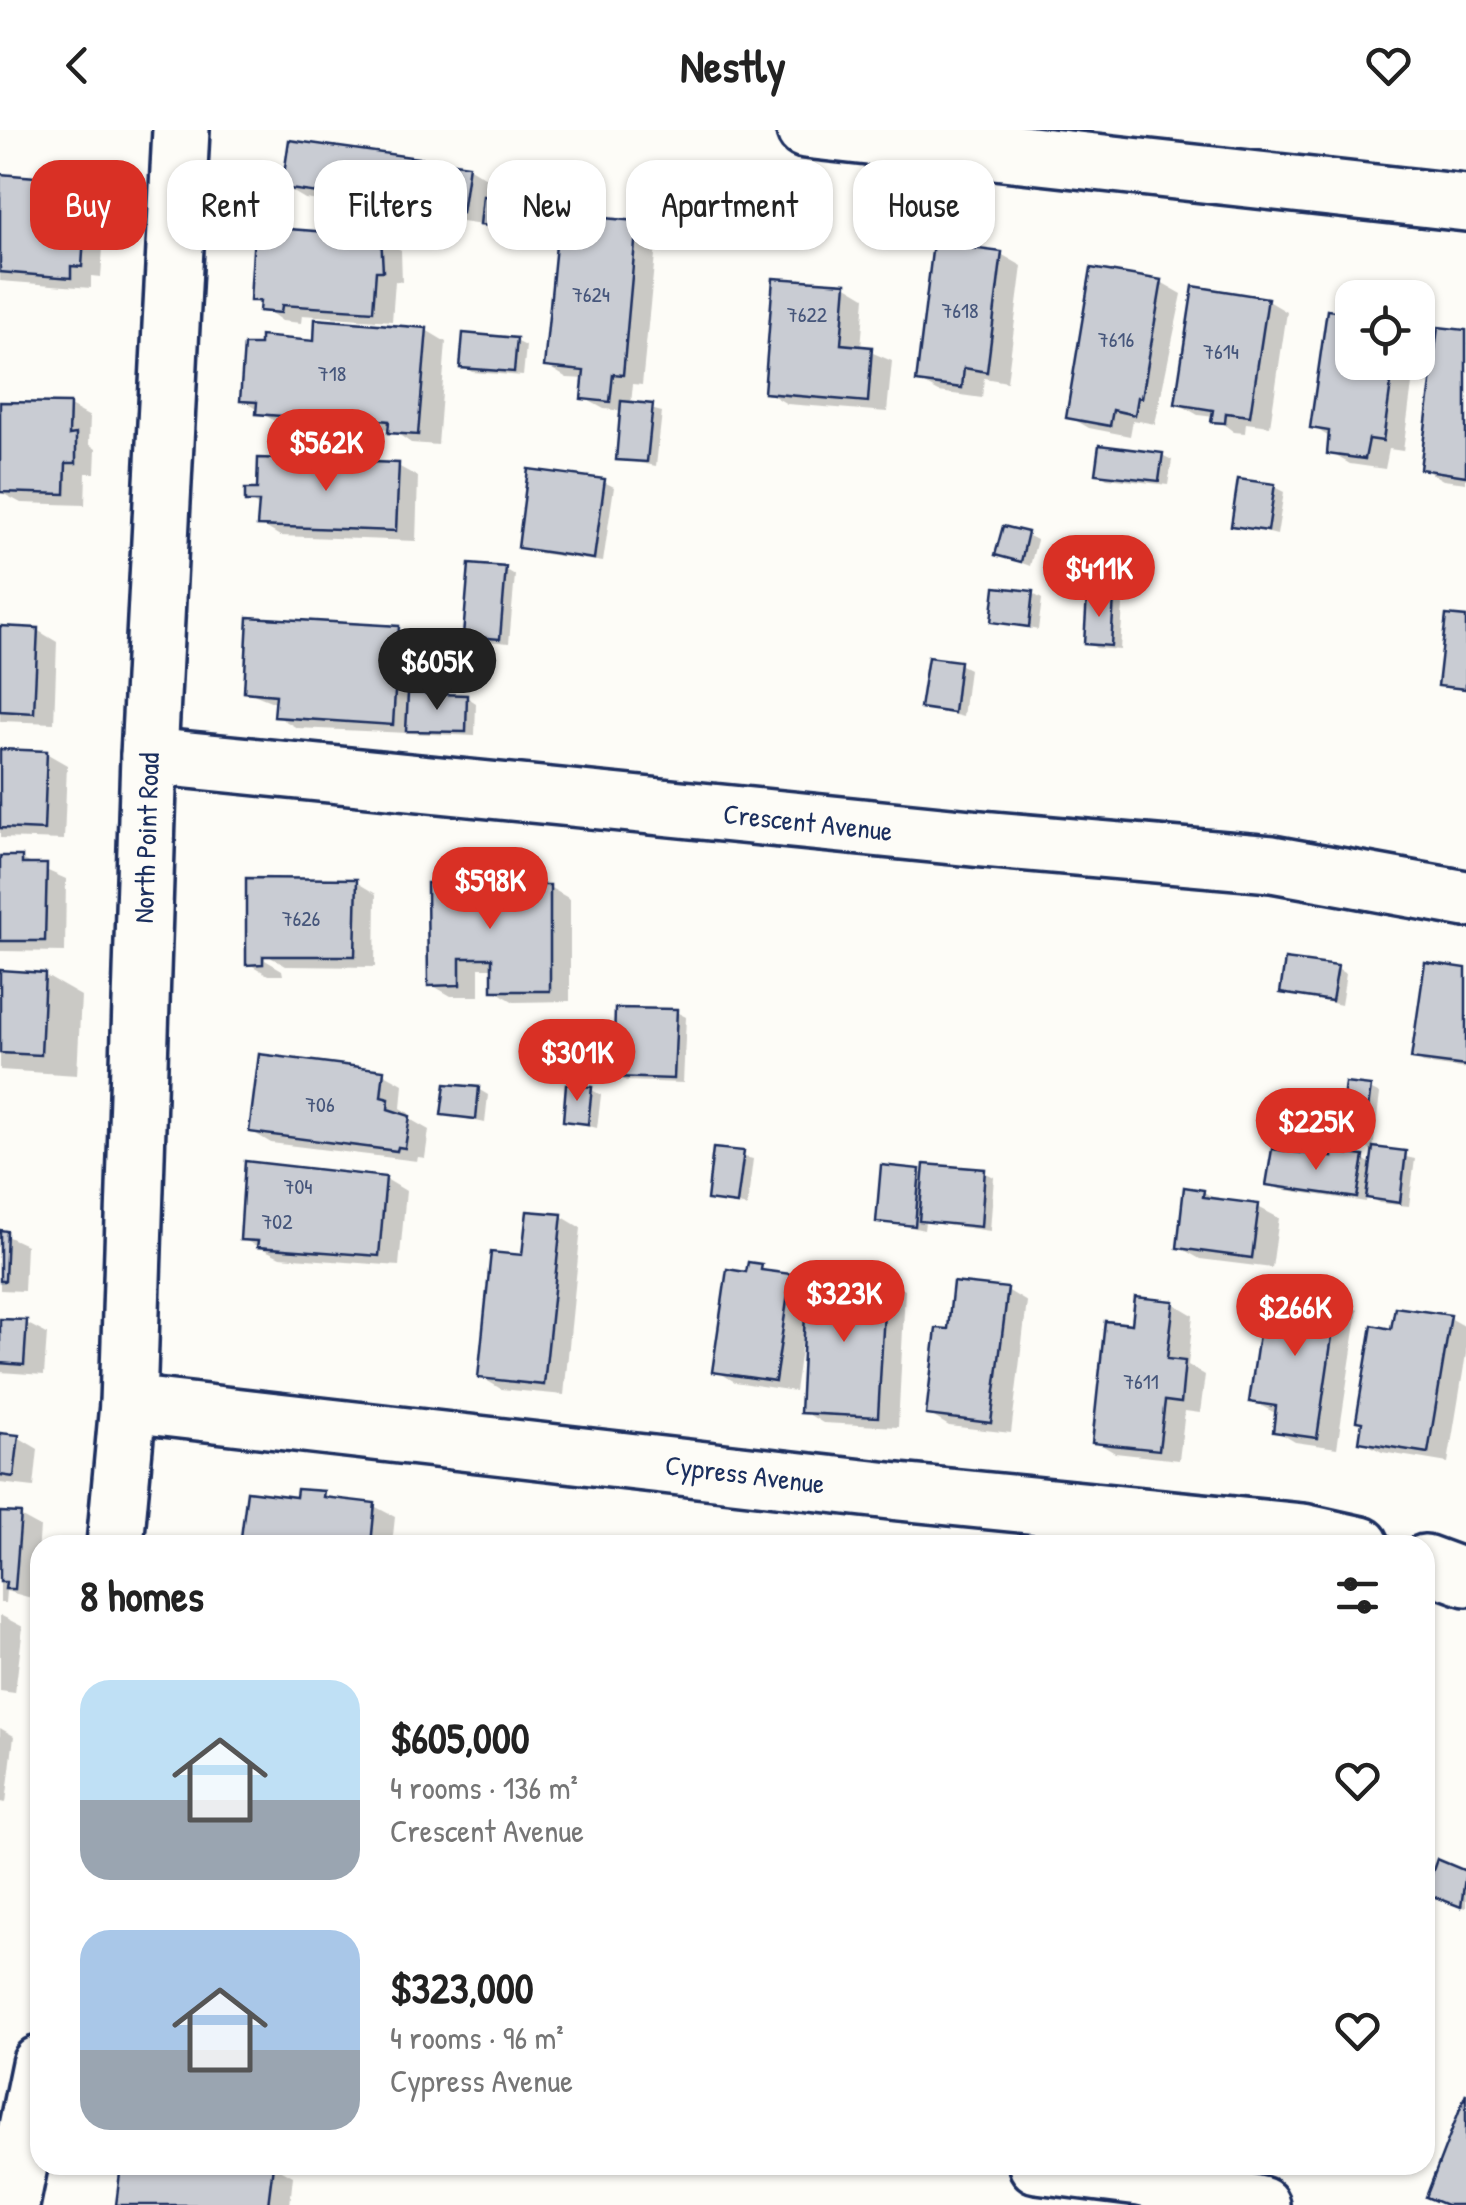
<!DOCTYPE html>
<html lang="en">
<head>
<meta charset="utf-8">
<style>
	:root { --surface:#fff; --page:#f6f6f6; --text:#222; --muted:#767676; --accent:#d93025 }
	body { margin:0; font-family:"Patrick Hand",sans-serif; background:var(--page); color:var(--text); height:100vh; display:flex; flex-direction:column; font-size:38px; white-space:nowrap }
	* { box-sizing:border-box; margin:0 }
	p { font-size:32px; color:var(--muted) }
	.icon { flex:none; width:55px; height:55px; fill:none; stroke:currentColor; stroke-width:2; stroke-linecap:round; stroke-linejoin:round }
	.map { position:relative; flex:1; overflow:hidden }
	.panel { position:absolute; left:30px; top:1405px; width:1405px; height:640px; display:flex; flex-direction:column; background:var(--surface); border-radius:30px; box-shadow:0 2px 8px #0004 }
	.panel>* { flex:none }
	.banner { position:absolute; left:30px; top:30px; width:1408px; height:90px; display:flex; gap:20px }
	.tools { position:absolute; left:1335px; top:150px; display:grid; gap:20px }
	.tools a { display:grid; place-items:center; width:100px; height:100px; border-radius:20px; background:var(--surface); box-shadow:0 2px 8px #0004; font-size:50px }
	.price { position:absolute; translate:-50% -85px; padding:0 22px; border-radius:35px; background:var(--accent); color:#fff; font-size:32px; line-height:65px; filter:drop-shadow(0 2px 5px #0008) }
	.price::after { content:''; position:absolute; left:50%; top:60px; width:30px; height:22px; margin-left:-15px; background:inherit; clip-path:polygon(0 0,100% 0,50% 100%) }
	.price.current { background:#222; color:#fff }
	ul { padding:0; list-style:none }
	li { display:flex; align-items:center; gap:30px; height:250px; padding:0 50px }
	li span { display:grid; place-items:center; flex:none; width:280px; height:200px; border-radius:30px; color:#555 }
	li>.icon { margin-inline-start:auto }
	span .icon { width:120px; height:120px; fill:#fffc; stroke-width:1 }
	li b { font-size:42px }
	h2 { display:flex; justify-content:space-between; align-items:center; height:120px; padding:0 50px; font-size:42px }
	.tag { padding:0 35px; border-radius:30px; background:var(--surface); box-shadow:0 2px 8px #0004; font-size:35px; line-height:90px }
	.tag.current { background:var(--accent); color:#fff }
	header { display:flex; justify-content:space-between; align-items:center; height:130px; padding:0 50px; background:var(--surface); font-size:45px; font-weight:700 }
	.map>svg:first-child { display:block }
	.shadow { fill:#0003 }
	.building { fill:#c9ccd3; stroke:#1b2f5e; stroke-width:2.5 }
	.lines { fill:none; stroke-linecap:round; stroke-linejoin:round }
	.minor-casing { stroke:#1b2f5e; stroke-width:62 }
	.tertiary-casing { stroke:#1b2f5e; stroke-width:62 }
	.minor { stroke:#fdfcf7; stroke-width:55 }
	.tertiary { stroke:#fdfcf7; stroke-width:55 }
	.labels { text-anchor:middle; stroke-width:10; stroke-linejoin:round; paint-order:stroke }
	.number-label { font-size:22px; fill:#46567b }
	.street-label { font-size:28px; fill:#1b2f5e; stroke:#fdfcf7 }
</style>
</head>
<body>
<header><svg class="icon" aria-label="back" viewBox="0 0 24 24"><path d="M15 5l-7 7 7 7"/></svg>Nestly<svg class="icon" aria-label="heart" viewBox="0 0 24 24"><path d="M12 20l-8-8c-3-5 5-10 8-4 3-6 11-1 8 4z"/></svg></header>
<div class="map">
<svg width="1466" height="2075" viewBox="0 0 1466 2075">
	<rect width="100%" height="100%" fill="#fdfcf7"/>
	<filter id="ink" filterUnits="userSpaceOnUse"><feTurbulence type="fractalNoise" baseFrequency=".01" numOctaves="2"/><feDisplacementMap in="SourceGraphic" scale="20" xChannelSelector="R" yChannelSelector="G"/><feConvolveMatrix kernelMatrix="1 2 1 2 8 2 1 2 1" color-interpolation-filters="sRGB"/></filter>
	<g filter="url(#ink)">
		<g class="shadow">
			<path d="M 468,37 L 488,49 L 485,69 L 529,73 L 539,79 L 537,103 L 305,69 L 285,57 Z"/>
			<path d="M 0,47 L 59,51 L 106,74 L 101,147 L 91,146 L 91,158 L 0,151 Z"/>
			<path d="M 636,93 L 657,105 L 642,255 L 633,254 L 631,274 L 662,282 L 656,336 L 619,329 L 623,281 L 604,279 L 584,268 L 586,249 L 567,248 L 547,236 Z"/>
			<path d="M 381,108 L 401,120 L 402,152 L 395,151 L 392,191 L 302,185 L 301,193 L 282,191 L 252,169 Z"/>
			<path d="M 1001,124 L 1022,136 L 1007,252 L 984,248 L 982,268 L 939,262 L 919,251 Z"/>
			<path d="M 1161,152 L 1182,164 L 1155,294 L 1133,290 L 1130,306 L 1089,298 L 1068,286 Z"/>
			<path d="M 845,155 L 865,167 L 861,218 L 892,231 L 887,282 L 787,274 L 767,262 Z"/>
			<path d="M 1267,170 L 1287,182 L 1270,296 L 1246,293 L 1245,303 L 1234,302 L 1214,287 L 1198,285 L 1177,273 Z"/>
			<path d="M 1330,183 L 1352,186 L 1352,232 L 1415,232 L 1403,321 L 1389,319 L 1385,339 L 1350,334 L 1329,322 L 1331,308 L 1313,297 Z"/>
			<path d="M 426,200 L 446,212 L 438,315 L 411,313 L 391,299 L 377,298 L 377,308 L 364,301 L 369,309 L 352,300 L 279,294 L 242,270 L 316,213 Z"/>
			<path d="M 1466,203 L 1466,353 L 1443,350 L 1422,338 Z"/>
			<path d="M 516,211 L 526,216 L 523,246 L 472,242 L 463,237 Z"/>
			<path d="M 0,274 L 70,276 L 90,287 L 89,314 L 96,319 L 95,343 L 86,343 L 85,375 L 21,373 L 0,362 Z"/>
			<path d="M 1162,325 L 1172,330 L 1168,355 L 1107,348 L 1098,342 Z"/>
			<path d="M 398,336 L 418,347 L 416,411 L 280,406 L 260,394 L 261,378 L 248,370 L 259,361 Z"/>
			<path d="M 604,352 L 614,357 L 603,432 L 531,422 L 521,417 Z"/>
			<path d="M 1274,357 L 1284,362 L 1277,405 L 1234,394 Z"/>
			<path d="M 1027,405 L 1037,410 L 1030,436 L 998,424 Z"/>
			<path d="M 505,439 L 515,445 L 509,513 L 475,510 L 466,505 Z"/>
			<path d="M 1033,464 L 1042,469 L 1038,500 L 994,491 Z"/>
			<path d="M 1113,470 L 1123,475 L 1120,520 L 1096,518 L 1087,513 Z"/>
			<path d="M 0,498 L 37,500 L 57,512 L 54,593 L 0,591 Z"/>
			<path d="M 398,499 L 418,510 L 415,566 L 467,567 L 476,573 L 475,606 L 297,598 L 277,586 L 278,574 L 246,561 Z"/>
			<path d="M 959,534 L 969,539 L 963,587 L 923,577 Z"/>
			<path d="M 0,622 L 46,623 L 67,635 L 64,710 L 0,708 Z"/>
			<path d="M 0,729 L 21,729 L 66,749 L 65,822 L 0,821 Z"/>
			<path d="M 517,749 L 532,757 L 549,757 L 570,769 L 570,871 L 514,872 L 494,860 L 494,838 L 479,838 L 479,866 L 451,866 L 430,854 L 496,755 Z"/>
			<path d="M 356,752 L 376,764 L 375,837 L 286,836 L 265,824 L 265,830 L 282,840 L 283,845 L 268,845 L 248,833 Z"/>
			<path d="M 1337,839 L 1346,844 L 1341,875 L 1283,862 Z"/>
			<path d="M 1466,840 L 1466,939 L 1423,933 L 1414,927 Z"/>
			<path d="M 0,843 L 44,845 L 81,866 L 77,945 L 0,940 Z"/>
			<path d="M 676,882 L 686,887 L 683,953 L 626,951 L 616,946 Z"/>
			<path d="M 383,943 L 403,954 L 401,978 L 409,983 L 408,988 L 429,1000 L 425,1028 L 418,1027 L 417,1031 L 271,1013 L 251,1001 Z"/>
			<path d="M 478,959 L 488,965 L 485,993 L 444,984 Z"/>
			<path d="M 1370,959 L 1380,964 L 1373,1020 L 1415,1029 L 1409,1076 L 1379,1073 L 1367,1066 L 1366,1072 L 1279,1059 L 1269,1053 L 1334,1030 L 1363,1029 L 1373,1035 L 1375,1021 L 1341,1012 Z"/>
			<path d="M 592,960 L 601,965 L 597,998 L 565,990 Z"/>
			<path d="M 715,1020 L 753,1029 L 747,1077 L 710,1068 Z"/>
			<path d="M 919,1042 L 926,1045 L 984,1042 L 994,1047 L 990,1101 L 925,1092 L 924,1100 L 879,1090 Z"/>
			<path d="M 386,1049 L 406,1061 L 399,1136 L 280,1127 L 242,1109 Z"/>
			<path d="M 1204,1062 L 1220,1072 L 1258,1077 L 1279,1088 L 1272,1138 L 1200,1129 L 1179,1117 Z"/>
			<path d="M 561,1086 L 581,1098 L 564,1265 L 501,1259 L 481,1247 L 524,1127 Z"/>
			<path d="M 0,1103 L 26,1115 L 24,1161 L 0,1160 Z"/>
			<path d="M 750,1135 L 790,1147 L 810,1158 L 809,1167 L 885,1149 L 905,1160 L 898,1297 L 823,1293 L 803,1281 L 807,1207 L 803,1206 L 795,1261 L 735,1252 L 715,1240 Z"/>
			<path d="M 1007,1160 L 1027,1172 L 1011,1303 L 949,1296 L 929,1284 L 950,1202 Z"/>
			<path d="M 1338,1168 L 1358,1180 L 1337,1318 L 1295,1312 L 1275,1300 L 1277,1284 L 1252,1271 Z"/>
			<path d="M 1173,1173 L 1193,1185 L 1188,1235 L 1205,1245 L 1200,1283 L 1185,1281 L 1179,1330 L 1115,1323 L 1095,1311 L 1134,1197 Z"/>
			<path d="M 1450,1188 L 1466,1197 L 1466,1224 L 1448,1333 L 1382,1322 L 1361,1311 L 1393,1202 Z"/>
			<path d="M 0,1191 L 26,1193 L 47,1204 L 44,1245 L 0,1242 Z"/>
			<path d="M 0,1306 L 18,1307 L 38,1319 L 34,1357 L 0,1353 Z"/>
			<path d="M 323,1364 L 336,1371 L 374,1376 L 395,1387 L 392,1415 L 243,1415 L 298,1369 Z"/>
			<path d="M 0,1384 L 20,1386 L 40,1397 L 35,1469 L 6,1461 L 5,1473 L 0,1473 Z"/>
			<path d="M 0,1485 L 23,1497 L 15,1563 L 0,1561 Z"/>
			<path d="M 0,1598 L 14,1606 L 6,1673 L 0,1672 Z"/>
			<path d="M 1438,1732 L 1466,1743 L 1466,1778 L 1436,1767 Z"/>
			<path d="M 123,2035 L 273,2035 L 293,2046 L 290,2075 L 118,2075 Z"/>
		</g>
		<g class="building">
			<path d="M 289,10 L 469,35 L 462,83 L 282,58 Z"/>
			<path d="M 0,44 L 59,49 L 59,54 L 87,60 L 82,137 L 71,136 L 71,148 L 0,142 Z"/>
			<path d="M 483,66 L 530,71 L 527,99 L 480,95 Z"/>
			<path d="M 559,84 L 637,91 L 623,245 L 613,244 L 610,272 L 581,269 L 584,241 L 544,237 Z"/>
			<path d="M 262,97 L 381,106 L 383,141 L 376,141 L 373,181 L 282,175 L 281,183 L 259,181 L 260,171 L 250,171 L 254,103 L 261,104 Z"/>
			<path d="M 933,113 L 1002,122 L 987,242 L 964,238 L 962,258 L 916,252 Z"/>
			<path d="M 1091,138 L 1162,150 L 1142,268 L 1138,267 L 1135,285 L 1113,280 L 1110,296 L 1066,288 Z"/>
			<path d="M 773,148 L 846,153 L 841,214 L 872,217 L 868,272 L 764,263 Z"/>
			<path d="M 1193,156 L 1268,168 L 1250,286 L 1226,283 L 1225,293 L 1211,292 L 1213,280 L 1175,274 Z"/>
			<path d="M 1327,180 L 1352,183 L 1352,232 L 1394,232 L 1383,311 L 1369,309 L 1365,329 L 1327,324 L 1329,301 L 1310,298 Z"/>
			<path d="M 315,189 L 427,198 L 418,305 L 388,303 L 389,291 L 358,288 L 357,300 L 344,299 L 345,291 L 256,284 L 257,272 L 240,271 L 244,215 L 260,215 L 260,206 L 314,211 Z"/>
			<path d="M 1438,197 L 1466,200 L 1466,346 L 1420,339 Z"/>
			<path d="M 463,203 L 517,208 L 514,242 L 460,238 Z"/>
			<path d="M 621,271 L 653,274 L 647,332 L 616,330 Z"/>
			<path d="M 0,272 L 70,273 L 69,305 L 76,304 L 76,333 L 66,333 L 65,364 L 0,362 Z"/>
			<path d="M 1099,315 L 1163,323 L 1159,351 L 1095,344 Z"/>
			<path d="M 258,328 L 399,333 L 396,401 L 257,396 L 259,372 L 245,372 L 245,359 L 257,359 Z"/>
			<path d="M 528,339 L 605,349 L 594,429 L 518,418 Z"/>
			<path d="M 1238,349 L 1275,354 L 1268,401 L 1231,396 Z"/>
			<path d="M 1003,396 L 1028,402 L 1021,432 L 995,425 Z"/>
			<path d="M 469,434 L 506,437 L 500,509 L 463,506 Z"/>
			<path d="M 995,457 L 1033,461 L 1029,497 L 991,492 Z"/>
			<path d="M 1087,465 L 1114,467 L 1111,516 L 1084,514 Z"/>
			<path d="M 1446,485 L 1466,487 L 1466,559 L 1438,556 Z"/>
			<path d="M 248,487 L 399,496 L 393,595 L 274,587 L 276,565 L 244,562 Z"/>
			<path d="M 0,496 L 38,498 L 34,583 L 0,581 Z"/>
			<path d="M 928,527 L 960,531 L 954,583 L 920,578 Z"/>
			<path d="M 408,563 L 467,565 L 466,602 L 406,601 Z"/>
			<path d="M 0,619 L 47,621 L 44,700 L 0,698 Z"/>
			<path d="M 0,726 L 22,726 L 22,734 L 47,734 L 45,811 L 0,811 Z"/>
			<path d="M 518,746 L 518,755 L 550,755 L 550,861 L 492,861 L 492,828 L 460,828 L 460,855 L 428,856 L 427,753 L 494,752 L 494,747 Z"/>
			<path d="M 246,748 L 357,749 L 355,826 L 263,826 L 263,834 L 246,835 Z"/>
			<path d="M 1285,829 L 1338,836 L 1332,871 L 1280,863 Z"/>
			<path d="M 1425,832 L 1466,838 L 1466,936 L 1411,929 Z"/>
			<path d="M 0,840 L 45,843 L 41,925 L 0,923 Z"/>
			<path d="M 615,878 L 677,879 L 674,949 L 613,947 Z"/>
			<path d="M 259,924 L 384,940 L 381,967 L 389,969 L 388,979 L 410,986 L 405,1018 L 398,1017 L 397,1021 L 249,1002 Z"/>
			<path d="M 1345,953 L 1371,956 L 1363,1017 L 1338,1014 Z"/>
			<path d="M 445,954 L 479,957 L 476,989 L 441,985 Z"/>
			<path d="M 566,954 L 592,957 L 588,994 L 563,991 Z"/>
			<path d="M 1373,1017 L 1406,1021 L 1400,1073 L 1366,1068 Z"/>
			<path d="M 713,1018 L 744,1021 L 737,1074 L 707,1070 Z"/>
			<path d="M 1272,1019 L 1332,1027 L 1332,1022 L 1364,1026 L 1357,1068 L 1266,1055 Z"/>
			<path d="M 245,1031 L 386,1047 L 379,1126 L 257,1117 L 258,1111 L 240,1110 Z"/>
			<path d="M 924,1034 L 985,1039 L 981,1097 L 919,1091 Z"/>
			<path d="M 881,1035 L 920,1039 L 915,1096 L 876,1092 Z"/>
			<path d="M 1184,1057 L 1204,1060 L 1203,1067 L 1259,1074 L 1252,1128 L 1177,1118 Z"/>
			<path d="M 527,1081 L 562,1084 L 544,1255 L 478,1248 L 491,1122 L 522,1125 Z"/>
			<path d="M 0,1100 L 7,1101 L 5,1151 L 0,1151 Z"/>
			<path d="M 748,1132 L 762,1134 L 761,1140 L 791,1144 L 775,1251 L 712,1242 L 727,1139 L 746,1142 Z"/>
			<path d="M 821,1138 L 886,1146 L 878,1287 L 800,1283 L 806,1164 L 819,1165 Z"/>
			<path d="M 953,1152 L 1008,1158 L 991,1293 L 926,1285 L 936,1198 L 948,1199 Z"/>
			<path d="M 1285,1155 L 1338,1166 L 1317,1308 L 1273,1302 L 1276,1276 L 1249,1272 L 1262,1184 L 1267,1184 L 1270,1163 L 1284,1165 Z"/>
			<path d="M 1135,1167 L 1174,1171 L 1167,1229 L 1185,1231 L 1181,1273 L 1165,1271 L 1159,1320 L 1092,1313 L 1105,1191 L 1132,1194 Z"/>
			<path d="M 1395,1177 L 1451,1185 L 1428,1323 L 1359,1312 L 1362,1292 L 1356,1291 L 1372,1195 L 1391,1199 Z"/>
			<path d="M 0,1189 L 27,1190 L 24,1235 L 0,1233 Z"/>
			<path d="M 0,1303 L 19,1305 L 14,1347 L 0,1345 Z"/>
			<path d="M 297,1359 L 324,1361 L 323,1367 L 375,1373 L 371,1415 L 240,1415 L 247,1361 L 296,1367 Z"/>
			<path d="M 0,1382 L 21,1383 L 15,1459 L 5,1459 L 6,1452 L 0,1452 Z"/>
			<path d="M 1437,1729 L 1466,1741 L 1461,1777 L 1425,1763 Z"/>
			<path d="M 1466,1963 L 1466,2075 L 1446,2075 L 1426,2067 Z"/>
			<path d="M 121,2035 L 273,2035 L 268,2075 L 116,2075 Z"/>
		</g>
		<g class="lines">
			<defs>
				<g id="minor">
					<path d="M 805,0 L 1466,73"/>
					<path d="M 149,626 L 982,709 L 1272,734 L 1466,769"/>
					<path d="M 128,1274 L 899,1362 L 1303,1402 L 1361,1415"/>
					<path d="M 1425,1433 L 1466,1448"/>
					<path d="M 1037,2035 L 1140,2048 L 1261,2075"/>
				</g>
				<g id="tertiary">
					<path d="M 115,1415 L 128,1274 L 149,626 L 181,0"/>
					<path d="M 11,2075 L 40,1934"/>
				</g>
			</defs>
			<use href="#minor" class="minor-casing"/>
			<use href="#tertiary" class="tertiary-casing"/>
			<use href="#minor" class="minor"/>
			<use href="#tertiary" class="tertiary"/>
		</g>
	</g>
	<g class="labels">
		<g class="number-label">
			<text x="591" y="172">7624</text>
			<text x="960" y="188">7618</text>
			<text x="807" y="192">7622</text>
			<text x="1116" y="217">7616</text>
			<text x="1221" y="229">7614</text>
			<text x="332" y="251">718</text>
			<text x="301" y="796">7626</text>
			<text x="320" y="982">706</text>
			<text x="298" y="1064">704</text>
			<text x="277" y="1099">702</text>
			<text x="1141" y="1259">7611</text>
		</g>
		<g class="street-label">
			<text transform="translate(808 692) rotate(6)" y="10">Crescent Avenue</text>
			<text transform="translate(146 708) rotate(-88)" y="10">North Point Road</text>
			<text transform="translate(745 1344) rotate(7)" y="10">Cypress Avenue</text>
		</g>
	</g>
</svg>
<div class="tools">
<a><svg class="icon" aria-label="locate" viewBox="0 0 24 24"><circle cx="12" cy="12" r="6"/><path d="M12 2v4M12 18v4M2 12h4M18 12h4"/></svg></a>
</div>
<b class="price" style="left:326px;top:364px">$562K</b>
<b class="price" style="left:1099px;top:490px">$411K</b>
<b class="price current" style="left:437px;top:583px">$605K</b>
<b class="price" style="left:490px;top:802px">$598K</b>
<b class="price" style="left:577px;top:974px">$301K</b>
<b class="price" style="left:1316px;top:1043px">$225K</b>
<b class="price" style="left:844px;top:1215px">$323K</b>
<b class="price" style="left:1295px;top:1229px">$266K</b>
<div class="banner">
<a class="tag current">Buy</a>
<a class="tag">Rent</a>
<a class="tag">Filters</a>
<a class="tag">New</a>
<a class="tag">Apartment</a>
<a class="tag">House</a>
</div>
<section class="panel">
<h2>8 homes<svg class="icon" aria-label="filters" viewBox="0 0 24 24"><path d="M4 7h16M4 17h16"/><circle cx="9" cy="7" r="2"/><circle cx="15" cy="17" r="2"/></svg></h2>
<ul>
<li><span style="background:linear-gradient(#bfe0f5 60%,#9aa5b1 0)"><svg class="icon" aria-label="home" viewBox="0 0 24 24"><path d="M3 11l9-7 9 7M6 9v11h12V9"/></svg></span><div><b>$605,000</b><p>4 rooms · 136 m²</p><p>Crescent Avenue</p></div><svg class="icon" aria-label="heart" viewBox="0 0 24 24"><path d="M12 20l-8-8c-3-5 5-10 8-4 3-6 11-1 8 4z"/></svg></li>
<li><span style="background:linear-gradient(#a9c7e8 60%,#9aa5b1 0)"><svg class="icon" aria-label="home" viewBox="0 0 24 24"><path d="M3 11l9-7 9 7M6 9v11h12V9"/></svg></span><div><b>$323,000</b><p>4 rooms · 96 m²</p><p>Cypress Avenue</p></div><svg class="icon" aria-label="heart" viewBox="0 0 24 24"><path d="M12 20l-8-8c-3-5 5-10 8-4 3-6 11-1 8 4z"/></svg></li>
</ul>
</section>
</div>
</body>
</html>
